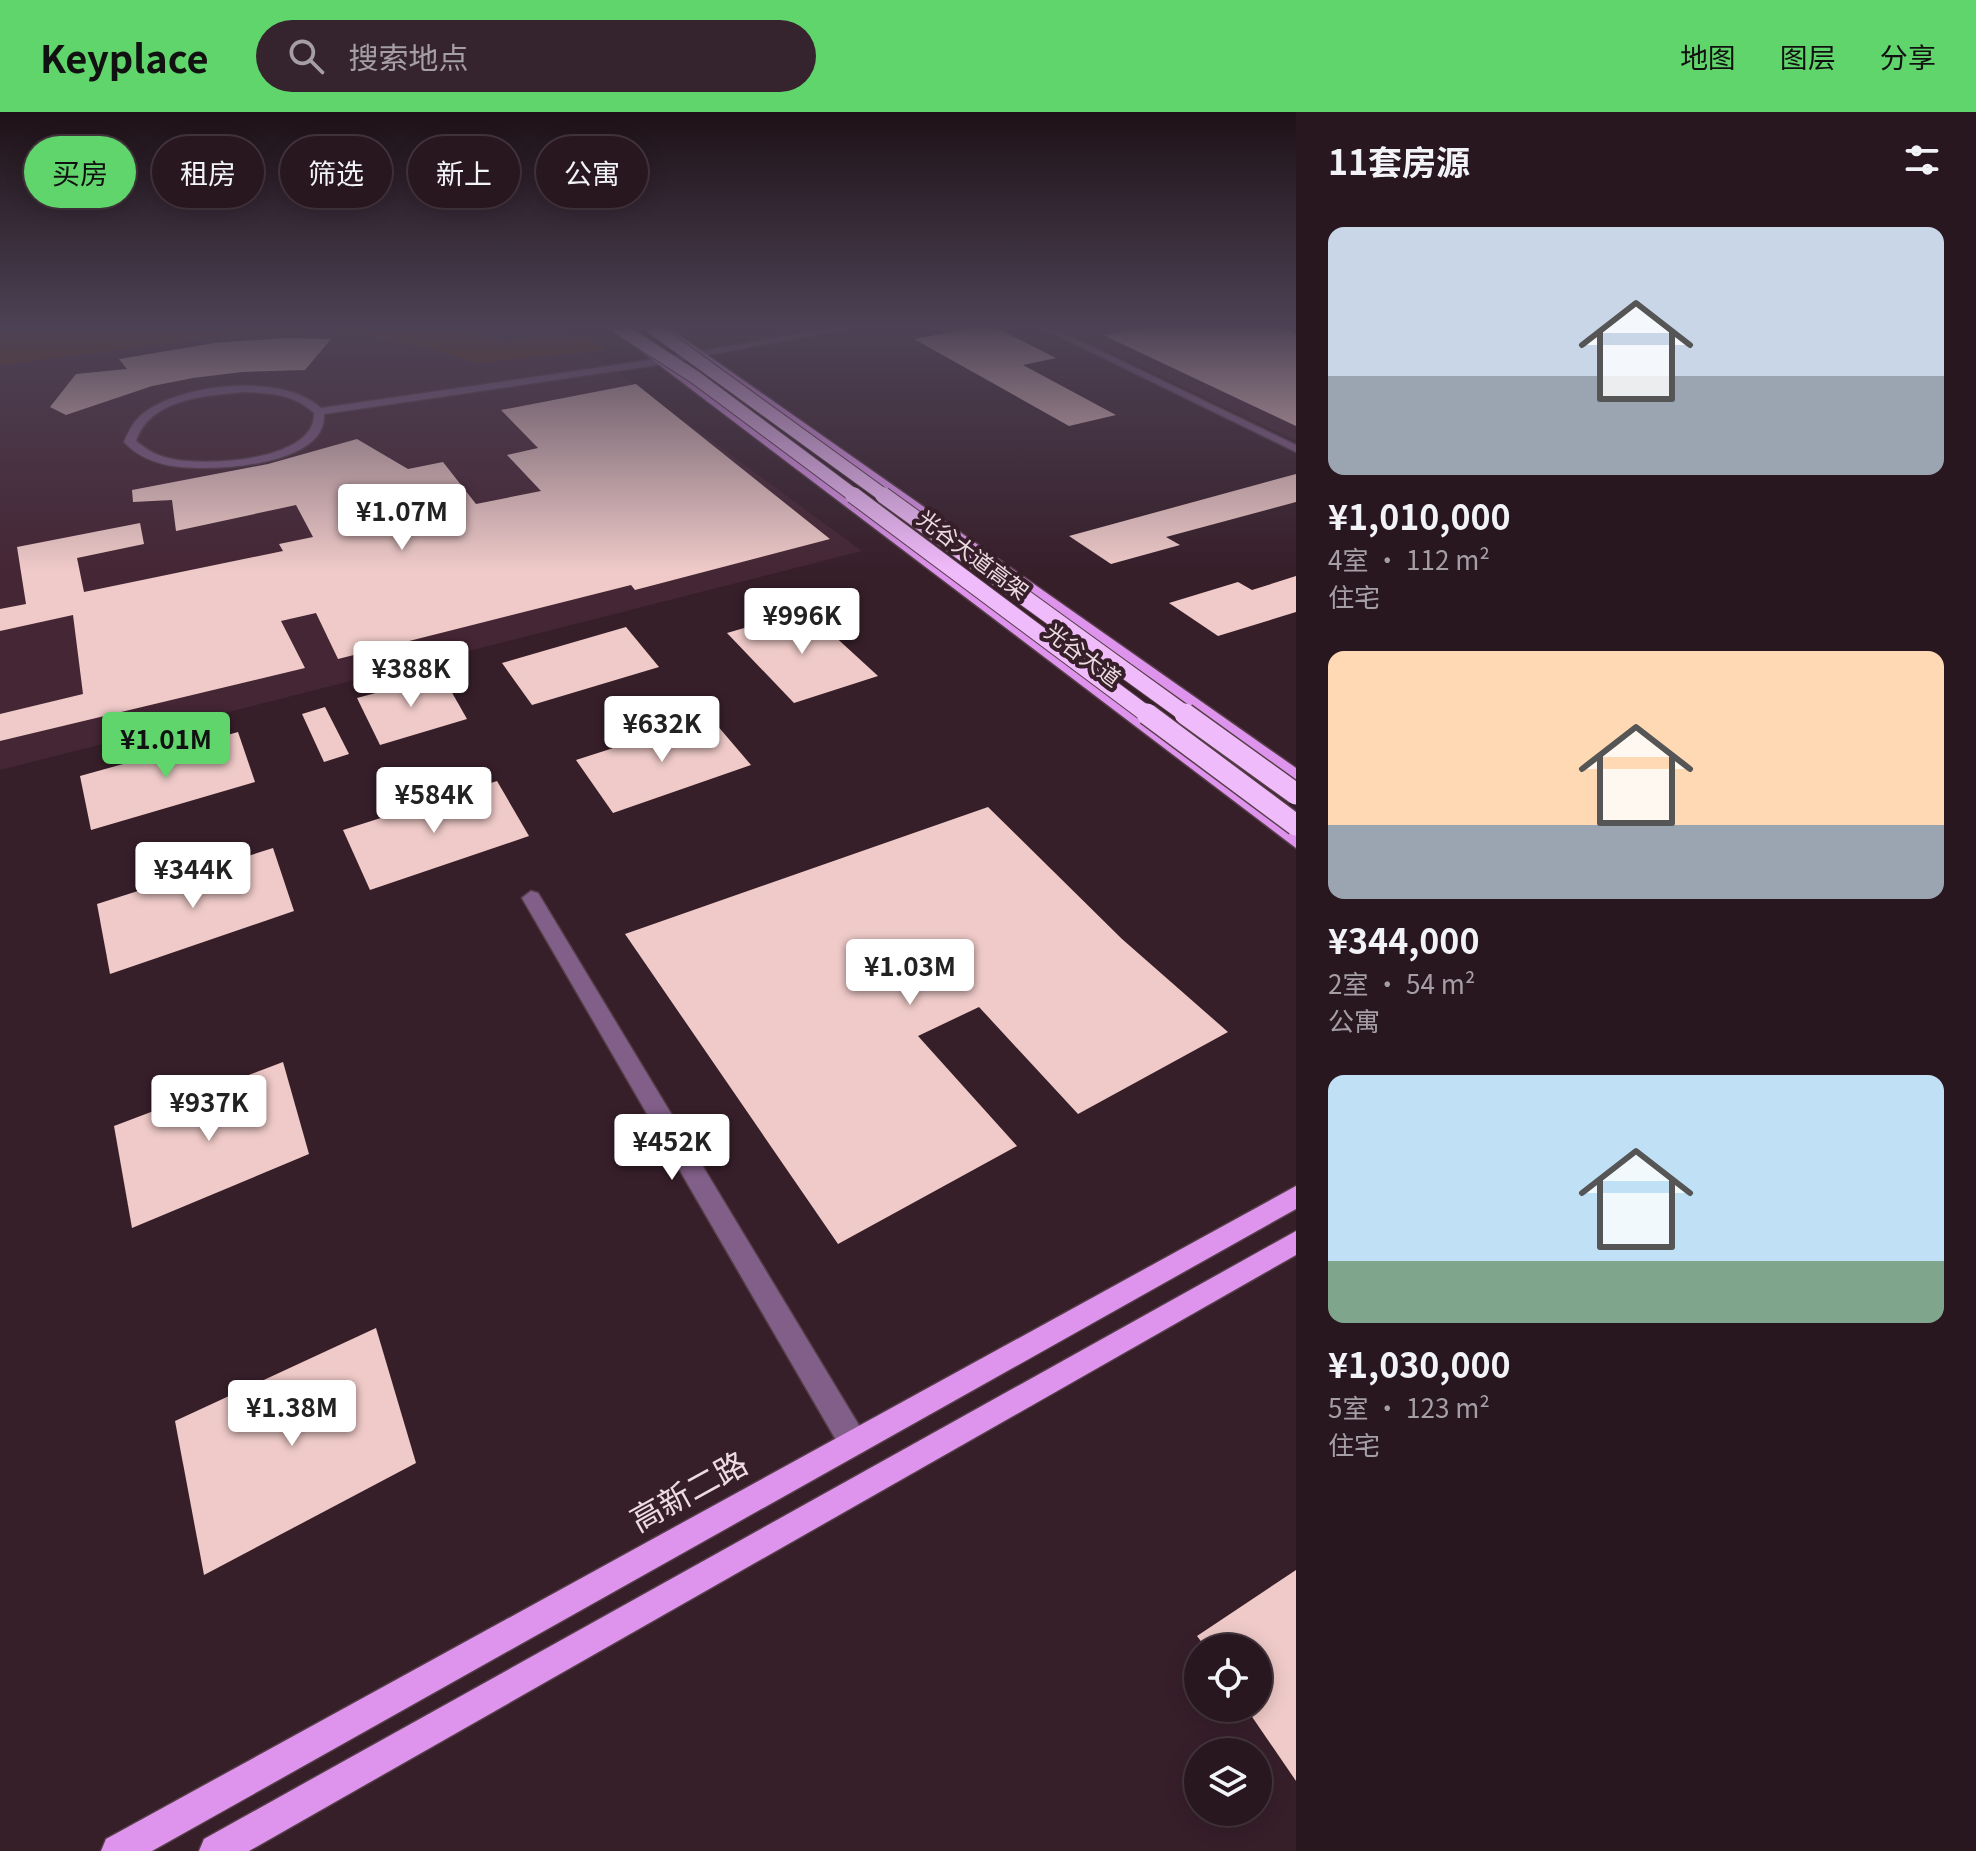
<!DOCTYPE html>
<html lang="zh">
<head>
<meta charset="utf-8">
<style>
	:root { --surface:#291720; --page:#35242d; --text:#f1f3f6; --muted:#a59fa5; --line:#45363e; --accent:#60d56b }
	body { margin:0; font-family:Georgia,"Noto Sans SC",serif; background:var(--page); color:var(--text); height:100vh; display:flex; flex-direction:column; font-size:30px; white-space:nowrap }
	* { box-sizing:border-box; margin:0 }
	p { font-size:26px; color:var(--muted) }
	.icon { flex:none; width:44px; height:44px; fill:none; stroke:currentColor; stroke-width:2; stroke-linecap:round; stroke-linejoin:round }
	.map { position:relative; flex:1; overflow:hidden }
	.side { display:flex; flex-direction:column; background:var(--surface); width:680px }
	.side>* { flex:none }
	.guide { position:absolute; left:24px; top:24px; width:760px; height:72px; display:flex; gap:16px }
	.buttons { position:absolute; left:1184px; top:1522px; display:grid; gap:16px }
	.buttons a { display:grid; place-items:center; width:88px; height:88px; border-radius:50%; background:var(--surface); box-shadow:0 4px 20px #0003,0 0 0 2px var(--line); font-size:40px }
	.price { position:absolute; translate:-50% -68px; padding:0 18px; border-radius:8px; background:#fff; color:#222; font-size:26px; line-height:52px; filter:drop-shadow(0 2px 4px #0008) }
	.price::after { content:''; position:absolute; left:50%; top:48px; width:24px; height:18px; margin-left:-12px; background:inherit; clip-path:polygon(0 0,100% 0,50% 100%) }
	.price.selected { background:var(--accent); color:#111 }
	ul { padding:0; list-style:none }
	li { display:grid; align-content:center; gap:16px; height:424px; padding:0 32px }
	li span { display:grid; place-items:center; height:248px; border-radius:16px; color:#555 }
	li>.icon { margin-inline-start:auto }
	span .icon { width:144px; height:144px; fill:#fffc; stroke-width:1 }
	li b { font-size:34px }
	h2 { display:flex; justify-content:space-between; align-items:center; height:96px; padding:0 32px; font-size:34px }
	.pill { padding:0 28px; border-radius:36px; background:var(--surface); box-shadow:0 4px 20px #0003,0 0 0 2px var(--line); font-size:28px; line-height:72px }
	.pill.selected { background:var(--accent); color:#111 }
	header { display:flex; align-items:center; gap:48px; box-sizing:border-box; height:112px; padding:0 40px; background:var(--accent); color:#111 }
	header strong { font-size:38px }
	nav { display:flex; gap:44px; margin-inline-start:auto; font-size:28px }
	.search { width:560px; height:72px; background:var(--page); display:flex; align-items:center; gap:20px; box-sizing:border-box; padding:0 28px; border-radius:44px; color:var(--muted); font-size:30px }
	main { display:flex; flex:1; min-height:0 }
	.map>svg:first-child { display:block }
	.built { fill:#452634 }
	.green { fill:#693100 }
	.building { fill:#efcac8 }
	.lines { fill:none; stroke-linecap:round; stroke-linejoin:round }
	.minor-casing { stroke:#543d47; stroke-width:3 }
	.major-casing { stroke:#543d47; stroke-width:3 }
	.minor { fill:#825f89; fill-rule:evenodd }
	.major { fill:#de94ed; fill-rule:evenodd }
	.highway-bridge-far2-casing { stroke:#543d47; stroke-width:15; stroke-linecap:butt }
	.highway-bridge-far1-casing { stroke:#543d47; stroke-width:18; stroke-linecap:butt }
	.highway-bridge-casing { stroke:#543d47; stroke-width:24; stroke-linecap:butt }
	.highway-bridge-far2 { stroke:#f0bbfa; stroke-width:13 }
	.highway-bridge-far1 { stroke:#f0bbfa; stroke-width:16 }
	.highway-bridge { stroke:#f0bbfa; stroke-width:21 }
	.labels { text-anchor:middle; stroke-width:8; stroke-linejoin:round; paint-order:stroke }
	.far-street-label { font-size:22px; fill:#ecdbe2; stroke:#371f2a }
	.near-street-label { font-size:32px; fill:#ecdbe2; stroke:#371f2a }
</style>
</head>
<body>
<header>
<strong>Keyplace</strong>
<div class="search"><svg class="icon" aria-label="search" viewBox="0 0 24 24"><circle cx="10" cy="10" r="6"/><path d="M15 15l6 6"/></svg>搜索地点</div>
<nav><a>地图</a><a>图层</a><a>分享</a></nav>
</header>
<main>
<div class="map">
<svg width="1296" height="1739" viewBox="0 0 1296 1739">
	<rect width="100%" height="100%" fill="#371f2a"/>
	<g class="built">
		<path d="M 0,216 L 557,216 L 862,439 L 0,658 Z"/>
		<path d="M 1106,216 L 1296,216 L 1296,329 L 1074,222 Z"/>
	</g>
	<path class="green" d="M 0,216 L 459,216 L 501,231 L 584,224 L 606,238 L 475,251 L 436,238 L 325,216 L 225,224 L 0,253 Z"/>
	<g class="building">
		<path d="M 973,216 L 997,216 L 1056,246 L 1023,253 L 1116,303 L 1069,314 L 914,227 Z"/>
		<path d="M 1142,216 L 1283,216 L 1296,221 L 1296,314 L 1103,223 Z"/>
		<path d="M 285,226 L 331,227 L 305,258 L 242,260 L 193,266 L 152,274 L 66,303 L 50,295 L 76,262 L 127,257 L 119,247 L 214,231 Z"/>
		<path d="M 636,272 L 830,427 L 635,478 L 631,473 L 338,547 L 316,501 L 281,509 L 305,556 L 0,629 L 0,602 L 83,582 L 73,503 L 0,519 L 0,497 L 26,492 L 17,435 L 140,411 L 144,432 L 77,446 L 84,480 L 283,439 L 279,432 L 313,425 L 296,393 L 176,419 L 172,388 L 133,390 L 132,378 L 268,352 L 357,327 L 408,357 L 443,350 L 476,392 L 541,379 L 507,343 L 538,336 L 501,298 Z"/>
		<path d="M 1296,362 L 1296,390 L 1166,425 L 1180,433 L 1111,452 L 1069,424 Z"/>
		<path d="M 1296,464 L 1296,500 L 1218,524 L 1169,491 L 1238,470 L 1252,478 Z"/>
		<path d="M 806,498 L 878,564 L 794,591 L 727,521 Z"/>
		<path d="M 626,515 L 659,555 L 532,593 L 502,551 Z"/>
		<path d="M 442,563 L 467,607 L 380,633 L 357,586 Z"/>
		<path d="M 325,595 L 349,642 L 324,650 L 302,602 Z"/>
		<path d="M 710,605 L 751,653 L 613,701 L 576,648 Z"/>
		<path d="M 238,620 L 255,670 L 91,718 L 80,664 Z"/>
		<path d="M 497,669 L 529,724 L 370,778 L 343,718 Z"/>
		<path d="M 988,695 L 1122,827 L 1228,920 L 1078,1002 L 979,895 L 918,924 L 1017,1034 L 838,1132 L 625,822 Z"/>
		<path d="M 273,736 L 294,799 L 110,862 L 97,792 Z"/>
		<path d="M 283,950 L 309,1042 L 132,1116 L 114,1014 Z"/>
		<path d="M 376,1216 L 416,1351 L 204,1463 L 175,1309 Z"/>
		<path d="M 1296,1458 L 1296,1669 L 1246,1596 L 1258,1596 L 1258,1536 L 1206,1536 L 1197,1524 Z"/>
	</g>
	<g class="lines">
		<defs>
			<g id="minor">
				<path d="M 832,216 L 850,216 L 657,253 L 324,302 C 328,356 203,361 167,353 C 150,349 136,343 124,330 C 129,318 134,308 145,300 C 184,271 284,261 321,296 L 657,247 ZM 244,280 C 270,281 294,282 314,301 C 316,350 202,355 168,346 C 155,343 146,337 136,329 C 151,286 205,284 244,280 Z"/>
				<path d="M 1042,216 L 1053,216 L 1296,333 L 1296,340 Z"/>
				<path d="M 531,779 L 538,781 L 863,1320 L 867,1330 L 863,1340 L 853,1344 L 843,1340 L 522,786 Z"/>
			</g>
			<g id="major">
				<path d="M 659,216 L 669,216 L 1296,656 L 1296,669 Z"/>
				<path d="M 629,226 L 635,226 L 1296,721 L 1296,736 L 629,230 Z"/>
				<path d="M 1296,1074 L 1296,1097 L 152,1739 L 101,1739 L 106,1727 Z"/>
				<path d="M 1296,1119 L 1296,1143 L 249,1739 L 199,1739 L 204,1727 Z"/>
			</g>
		</defs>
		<use href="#minor" class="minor-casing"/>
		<use href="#major" class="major-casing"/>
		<use href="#minor" class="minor"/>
		<use href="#major" class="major"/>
		<defs>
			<g id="highway-bridge-far2">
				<path d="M 619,216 L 695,265 L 856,385"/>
				<path d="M 653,216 L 886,385"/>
			</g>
			<g id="highway-bridge-far1">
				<path d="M 853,383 L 1149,604"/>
				<path d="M 883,383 L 1188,604"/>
			</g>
			<g id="highway-bridge">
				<path d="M 1147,602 L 1296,713"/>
				<path d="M 1185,602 L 1296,682"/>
			</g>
		</defs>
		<use href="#highway-bridge-far2" class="highway-bridge-far2-casing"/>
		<use href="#highway-bridge-far1" class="highway-bridge-far1-casing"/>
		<use href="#highway-bridge" class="highway-bridge-casing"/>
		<use href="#highway-bridge-far2" class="highway-bridge-far2"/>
		<use href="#highway-bridge-far1" class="highway-bridge-far1"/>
		<use href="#highway-bridge" class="highway-bridge"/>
	</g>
	<linearGradient id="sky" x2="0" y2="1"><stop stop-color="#1e1117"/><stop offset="0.47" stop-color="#4d4255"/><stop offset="1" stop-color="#4d4255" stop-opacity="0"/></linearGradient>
	<rect width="1296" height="459" fill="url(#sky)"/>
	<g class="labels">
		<g class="far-street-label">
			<text transform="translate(973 443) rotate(37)" y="8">光谷大道高架</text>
			<text transform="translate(1083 543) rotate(37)" y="8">光谷大道</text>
		</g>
		<g class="near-street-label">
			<text transform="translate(689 1380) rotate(-29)" y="11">高新二路</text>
		</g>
	</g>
</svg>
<div class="buttons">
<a><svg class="icon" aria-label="locate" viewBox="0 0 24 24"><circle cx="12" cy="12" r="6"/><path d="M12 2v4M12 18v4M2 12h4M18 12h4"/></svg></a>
<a><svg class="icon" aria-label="layers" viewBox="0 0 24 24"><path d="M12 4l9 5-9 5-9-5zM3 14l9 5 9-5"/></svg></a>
</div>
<b class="price" style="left:402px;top:440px">¥1.07M</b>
<b class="price" style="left:802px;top:544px">¥996K</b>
<b class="price" style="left:411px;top:597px">¥388K</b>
<b class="price" style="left:662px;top:652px">¥632K</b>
<b class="price selected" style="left:166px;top:668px">¥1.01M</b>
<b class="price" style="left:434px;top:723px">¥584K</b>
<b class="price" style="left:193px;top:798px">¥344K</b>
<b class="price" style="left:910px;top:895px">¥1.03M</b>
<b class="price" style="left:209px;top:1031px">¥937K</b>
<b class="price" style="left:672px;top:1070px">¥452K</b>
<b class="price" style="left:292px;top:1336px">¥1.38M</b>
<div class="guide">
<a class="pill selected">买房</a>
<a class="pill">租房</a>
<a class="pill">筛选</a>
<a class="pill">新上</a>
<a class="pill">公寓</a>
</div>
</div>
<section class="side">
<h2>11套房源<svg class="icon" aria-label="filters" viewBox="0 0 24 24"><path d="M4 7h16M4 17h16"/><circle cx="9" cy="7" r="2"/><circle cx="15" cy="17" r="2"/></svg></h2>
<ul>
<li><span style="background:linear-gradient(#c9d6e8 60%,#9aa5b1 0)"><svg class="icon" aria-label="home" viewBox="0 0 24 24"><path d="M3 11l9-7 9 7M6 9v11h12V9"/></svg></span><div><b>¥1,010,000</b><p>4室 · 112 m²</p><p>住宅</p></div></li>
<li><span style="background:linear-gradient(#ffd9b3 70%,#9aa5b1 0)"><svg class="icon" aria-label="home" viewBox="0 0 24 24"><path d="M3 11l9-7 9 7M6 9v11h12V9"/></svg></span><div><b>¥344,000</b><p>2室 · 54 m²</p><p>公寓</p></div></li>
<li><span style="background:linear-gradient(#bfe0f5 75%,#7fa58c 0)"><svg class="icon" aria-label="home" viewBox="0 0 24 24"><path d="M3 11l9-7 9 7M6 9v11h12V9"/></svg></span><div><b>¥1,030,000</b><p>5室 · 123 m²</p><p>住宅</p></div></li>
</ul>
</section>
</main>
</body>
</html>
